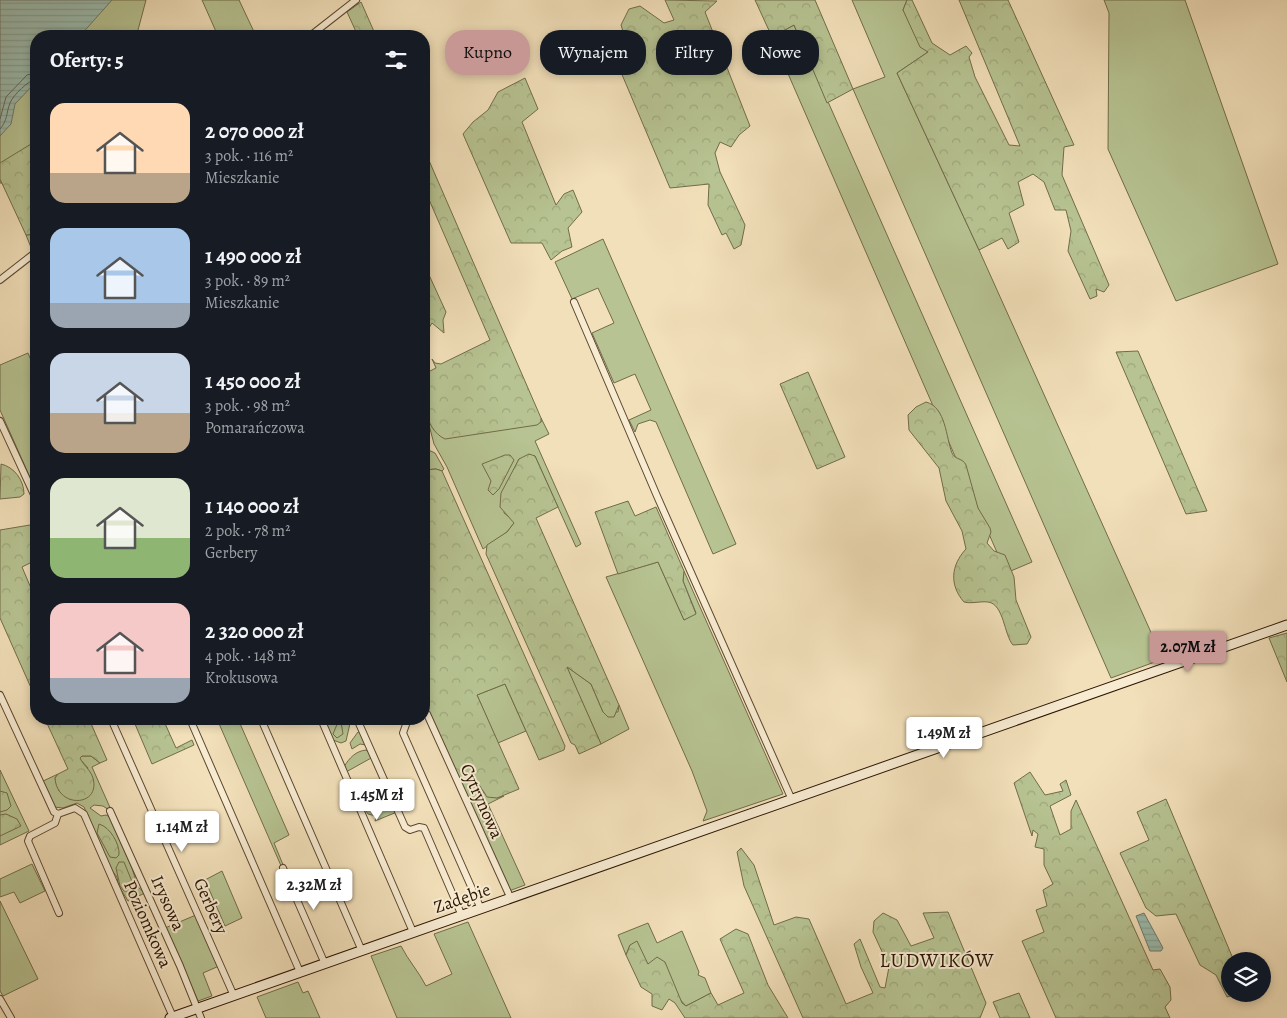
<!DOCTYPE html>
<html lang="pl">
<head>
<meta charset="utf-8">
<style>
	:root { --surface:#171b24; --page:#20242c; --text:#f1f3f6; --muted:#9ea1a6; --accent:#c59692 }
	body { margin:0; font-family:Alegreya,serif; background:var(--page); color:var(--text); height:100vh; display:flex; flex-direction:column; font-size:19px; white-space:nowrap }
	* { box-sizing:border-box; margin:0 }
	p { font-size:16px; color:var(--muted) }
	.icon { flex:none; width:28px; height:28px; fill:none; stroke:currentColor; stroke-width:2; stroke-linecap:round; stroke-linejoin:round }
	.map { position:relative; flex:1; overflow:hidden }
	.sheet { position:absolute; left:30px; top:30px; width:400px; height:695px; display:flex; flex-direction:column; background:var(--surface); border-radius:20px; box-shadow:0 2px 8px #0003 }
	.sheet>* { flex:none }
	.guide { position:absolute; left:445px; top:30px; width:475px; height:45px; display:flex; gap:10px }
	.controls { position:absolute; left:1221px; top:952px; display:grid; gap:10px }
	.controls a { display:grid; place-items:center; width:50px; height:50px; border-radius:50%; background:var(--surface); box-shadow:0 2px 8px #0003; font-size:25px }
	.price { position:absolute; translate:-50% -42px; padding:0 11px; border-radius:5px; background:#fff; color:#222; font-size:16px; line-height:32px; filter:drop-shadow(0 1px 2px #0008) }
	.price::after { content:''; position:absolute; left:50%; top:30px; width:15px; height:11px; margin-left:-8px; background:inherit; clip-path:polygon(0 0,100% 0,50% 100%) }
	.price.active { background:var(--accent); color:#111 }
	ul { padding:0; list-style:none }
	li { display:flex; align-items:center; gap:15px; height:125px; padding:0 20px }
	li span { display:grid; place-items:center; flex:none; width:140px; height:100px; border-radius:15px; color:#555 }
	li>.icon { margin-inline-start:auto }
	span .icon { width:60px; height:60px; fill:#fffc; stroke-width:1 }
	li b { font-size:21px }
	h2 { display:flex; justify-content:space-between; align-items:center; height:60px; padding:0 20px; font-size:21px }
	.tag { padding:0 18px; border-radius:20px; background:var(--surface); box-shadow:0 2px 8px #0003; font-size:18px; line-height:45px }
	.tag.active { background:var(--accent); color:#111 }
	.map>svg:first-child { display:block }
	.green { fill:#b7c392; stroke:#716c49 }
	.forest { fill:url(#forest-crowns); stroke:#716c49 }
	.water { fill:url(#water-rules); stroke:#6e796a }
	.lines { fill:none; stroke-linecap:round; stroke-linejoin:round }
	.shore { stroke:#636858; stroke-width:1 }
	.street-casing { stroke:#5d472e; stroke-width:8 }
	.secondary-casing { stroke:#2b1400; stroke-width:11 }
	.street { stroke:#f7ebd2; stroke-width:6 }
	.secondary { stroke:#f7ebd2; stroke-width:9 }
	.labels { text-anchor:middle; stroke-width:4; stroke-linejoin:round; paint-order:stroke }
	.street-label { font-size:18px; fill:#2b1400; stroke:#f7ebd2 }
	.quarter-label { font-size:20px; letter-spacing:1px; fill:#2b1400; stroke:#f7ebd2 }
</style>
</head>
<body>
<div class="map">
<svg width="1287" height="1018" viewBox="0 0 1287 1018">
	<defs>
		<pattern id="forest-crowns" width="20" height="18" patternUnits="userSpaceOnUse" patternTransform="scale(1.25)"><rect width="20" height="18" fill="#b7c392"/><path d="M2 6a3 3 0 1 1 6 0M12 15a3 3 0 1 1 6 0" fill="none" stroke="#9ea77c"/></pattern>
		<pattern id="water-rules" width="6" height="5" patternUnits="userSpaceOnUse" patternTransform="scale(1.25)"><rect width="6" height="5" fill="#9bbdb0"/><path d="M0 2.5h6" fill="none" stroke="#86a296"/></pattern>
	</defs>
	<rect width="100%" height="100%" fill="#f2e0ba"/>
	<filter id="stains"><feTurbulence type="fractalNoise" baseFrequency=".004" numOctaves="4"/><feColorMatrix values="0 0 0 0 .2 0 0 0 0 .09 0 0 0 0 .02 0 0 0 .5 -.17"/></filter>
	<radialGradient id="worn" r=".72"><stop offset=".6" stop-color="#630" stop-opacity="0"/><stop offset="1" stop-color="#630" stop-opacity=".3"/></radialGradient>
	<g class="green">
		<path d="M 0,0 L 146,0 L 138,30 L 132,36 L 36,36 L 36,185 L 0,183 Z"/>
		<path d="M 202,0 L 239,0 L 256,36 L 249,36 L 248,34 L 242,36 L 218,36 Z"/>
		<path d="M 852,0 L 907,0 L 903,10 L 928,52 L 897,73 L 979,250 L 1163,659 L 1111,678 L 853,89 L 885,77 Z"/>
		<path d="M 1104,0 L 1185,0 L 1278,264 L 1176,301 L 1108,149 L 1109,13 Z"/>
		<path d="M 794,25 L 1032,562 L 1006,573 L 772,37 Z"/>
		<path d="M 36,234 L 36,246 L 32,250 L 26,235 Z"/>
		<path d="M 603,239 L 736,544 L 713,554 L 656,422 L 650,420 L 638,424 L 635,432 L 629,420 L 651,410 L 635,374 L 614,383 L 592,333 L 614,323 L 598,288 L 572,299 L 555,262 Z"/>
		<path d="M 28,353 L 36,372 L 36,491 L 0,410 L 0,365 Z"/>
		<path d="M 424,406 L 434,430 L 541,422 L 541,418 L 549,434 L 535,441 L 581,544 L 576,547 L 535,456 L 519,459 L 510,478 L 504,513 L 513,520 L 514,523 L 507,532 L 483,549 L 447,467 L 434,444 Z"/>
		<path d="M 424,448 L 435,453 L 444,469 L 442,471 L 436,469 L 424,470 Z"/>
		<path d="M 658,562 L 684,620 L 696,613 L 683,581 L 684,571 L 783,794 L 703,821 L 707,811 L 692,771 L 606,577 Z"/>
		<path d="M 566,666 L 591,684 L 603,712 L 618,712 L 619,705 L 629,729 L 601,744 Z"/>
		<path d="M 505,684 L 526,731 L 498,743 L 477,695 Z"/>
		<path d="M 217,719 L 238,719 L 289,835 L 274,843 L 284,867 L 282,868 Z"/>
		<path d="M 322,719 L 351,719 L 346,741 L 341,743 L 333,740 Z"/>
		<path d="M 358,732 L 360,732 L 366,745 L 360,744 L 352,749 L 350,743 Z"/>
		<path d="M 366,750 L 373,757 L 346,772 L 344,767 C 349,758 356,751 366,750 Z"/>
		<path d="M 82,756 L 91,756 L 100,763 L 92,767 L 112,812 L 103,806 L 94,805 L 90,808 L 101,816 L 106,815 L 110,817 L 132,868 L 138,887 L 145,893 L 128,901 L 118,885 L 117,877 L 110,868 L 84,807 L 77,803 L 63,808 L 54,807 L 41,782 L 58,774 L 55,778 L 59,791 L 71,800 L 88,768 L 79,758 Z"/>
		<path d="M 0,770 L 29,831 L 0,845 Z"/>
		<path d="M 382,778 L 397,812 L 375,821 L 376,816 L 368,814 L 366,811 L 374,808 L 362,805 L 362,794 L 356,789 Z"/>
		<path d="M 472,778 L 479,783 L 484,793 L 497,798 L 504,796 L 488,804 L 525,885 L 509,891 L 459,779 Z"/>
		<path d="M 32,864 L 45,891 L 20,903 L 14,892 L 0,897 L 0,879 Z"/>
		<path d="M 222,871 L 242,918 L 225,926 L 205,880 Z"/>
		<path d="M 0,901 L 38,979 L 3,996 L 0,991 Z"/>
		<path d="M 196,915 L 219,966 L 203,973 L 212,996 L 198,1001 L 165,928 Z"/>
		<path d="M 468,922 L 511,1018 L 397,1018 L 371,956 L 401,946 C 408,960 419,972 426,986 L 452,974 L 434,934 Z"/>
		<path d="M 648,923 L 657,943 L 682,931 L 699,972 L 698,975 L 705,978 L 711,993 L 686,1006 L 630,945 L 626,955 L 618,935 Z"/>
		<path d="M 298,982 L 303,993 L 308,991 L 320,1018 L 266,1018 L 257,997 Z"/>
	</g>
	<g class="forest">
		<path d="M 665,0 L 717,1 L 705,12 L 750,126 L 739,135 L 731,147 L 720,142 L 715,153 L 720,172 L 745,225 L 741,245 L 734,249 L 726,233 L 722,235 L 708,205 L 709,184 L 670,188 L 615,58 L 617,56 L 612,46 L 626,41 L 621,25 L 629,9 L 640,6 L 664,23 L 674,20 Z"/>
		<path d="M 755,0 L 815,0 L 853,89 L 827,103 L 794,25 L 772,37 Z"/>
		<path d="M 907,0 L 912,0 L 932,43 L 950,55 L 966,46 L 972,53 L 969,57 L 975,77 L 1009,145 L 1020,146 L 959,0 L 1008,0 L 1074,145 L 1064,147 L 1062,175 L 1109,285 L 1104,292 L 1096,289 L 1097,296 L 1090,299 L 1068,251 L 1071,231 L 1066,210 L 1055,210 L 1044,182 L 1033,174 L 1018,182 L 1024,205 L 1009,213 L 1019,242 L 1008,249 L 1002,238 L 979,250 L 897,73 L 928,52 L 920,47 L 903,10 Z"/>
		<path d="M 361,2 L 376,36 L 358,36 L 347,12 Z"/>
		<path d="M 525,78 L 538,109 L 522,122 L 556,205 L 564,194 L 573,190 L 582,212 L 568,228 L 572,247 L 562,251 L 551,260 L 542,243 L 511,243 L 463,134 L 473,122 L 488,110 L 498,92 Z"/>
		<path d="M 36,141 L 36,201 L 32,205 L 36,218 L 36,234 L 26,235 L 0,179 L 0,163 Z"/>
		<path d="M 424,149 L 541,418 L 541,422 L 537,425 L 445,439 C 422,428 424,395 424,374 L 436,368 L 432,359 L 435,363 L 441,364 L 490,340 L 424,188 Z"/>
		<path d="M 424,264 L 446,312 L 443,320 L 444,333 L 432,323 L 424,336 Z"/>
		<path d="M 1138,351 L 1207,511 L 1186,514 L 1116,352 Z"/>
		<path d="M 808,372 L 845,457 L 817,469 L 780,384 Z"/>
		<path d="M 926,402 C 946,407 946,438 952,453 C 955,460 963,458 966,465 L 978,508 L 990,528 L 991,532 L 987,543 L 994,551 L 1005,555 L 1014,577 L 1016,600 L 1031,637 L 1027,644 L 1013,645 C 1004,635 1004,604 988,602 C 980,601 972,604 964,602 C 949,585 951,565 966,549 L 962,531 L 946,501 L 939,468 L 909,430 L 908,415 L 916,407 Z"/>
		<path d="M 529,454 L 535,456 L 558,507 L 536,518 L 619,705 L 614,717 L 608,717 L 603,712 L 591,684 L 567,667 L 601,744 L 579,754 L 575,745 L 571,743 L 486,554 L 487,545 L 507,532 L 514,523 L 500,507 L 501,493 L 519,459 Z"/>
		<path d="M 505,455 L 510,455 L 514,460 L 499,489 L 493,495 L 488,490 L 491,481 L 482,464 Z"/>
		<path d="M 1,464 C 14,467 24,480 24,494 L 20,497 L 0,499 Z"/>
		<path d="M 436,469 L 442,471 L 565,746 L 564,750 L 539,760 L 505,684 L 477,695 L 519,789 L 497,798 L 487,797 L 476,780 L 459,779 L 424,702 L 424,470 Z"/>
		<path d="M 628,501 L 635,516 L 656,507 L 684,571 L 683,581 L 696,614 L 684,620 L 658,562 L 618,574 L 595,512 Z"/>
		<path d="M 36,524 L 36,560 L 22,567 L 36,600 L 36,699 L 0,618 L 0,530 Z"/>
		<path d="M 1287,633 L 1287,682 L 1269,638 Z"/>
		<path d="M 45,719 L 89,719 L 107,760 L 100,763 L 91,756 L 82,756 L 80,758 C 83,765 90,769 93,778 C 101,807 57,809 55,778 L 58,774 L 68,769 Z"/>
		<path d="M 147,719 L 163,719 L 176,748 L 192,740 L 194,745 L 152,764 L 135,724 Z"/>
		<path d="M 338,722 L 341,722 L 343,734 L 337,738 L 333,734 Z"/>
		<path d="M 1030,772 L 1045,795 L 1063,791 L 1060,784 L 1066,780 L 1071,795 L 1050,806 L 1060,835 L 1071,829 L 1071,811 L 1076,800 L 1153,970 L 1160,969 L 1170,987 L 1171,1000 L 1165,1007 L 1170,1018 L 1056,1018 L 1022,941 L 1044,932 L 1036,910 L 1047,906 L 1043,890 L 1053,884 L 1044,865 L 1044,849 L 1035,847 L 1038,834 L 1033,830 L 1032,836 L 1014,783 Z"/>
		<path d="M 0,791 L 7,793 L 11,806 L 7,810 L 0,812 Z"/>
		<path d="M 1166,799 L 1234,961 L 1230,961 L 1230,994 L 1235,995 L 1227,997 L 1216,975 L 1200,965 L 1176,914 L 1156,916 L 1146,908 L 1120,853 L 1149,840 L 1137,812 Z"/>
		<path d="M 6,814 L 17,819 L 21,826 L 0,836 L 0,815 Z"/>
		<path d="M 99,824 C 110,827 120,844 119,855 L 116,858 L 110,857 L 97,833 Z"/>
		<path d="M 741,848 L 754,865 L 774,925 L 796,917 L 809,919 L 846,1004 L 873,993 L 861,967 L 854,944 L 860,939 L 880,987 L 885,988 L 889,967 L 873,932 L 874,921 L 883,913 L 897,920 L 911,946 L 934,938 L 923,913 L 948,912 L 986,1003 L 980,1018 L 803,1018 L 744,886 L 737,852 Z"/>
		<path d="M 119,862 L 124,862 L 133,884 L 130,891 L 124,891 L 120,886 L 116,868 Z"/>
		<path d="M 736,929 L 748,934 L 768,985 L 788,1018 L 685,1018 L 675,1003 L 669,999 L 662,1010 L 652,1006 L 652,994 L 641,987 L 626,955 L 630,945 L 637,941 L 648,964 L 657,957 L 665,962 L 682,1003 L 686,1006 L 711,993 L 718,1005 L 744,993 L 720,939 Z"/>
		<path d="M 1019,993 L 1030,1018 L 1000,1018 L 993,1002 Z"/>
	</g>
	<g class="water">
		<path d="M 0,0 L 112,0 L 80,36 L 36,36 L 36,82 L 15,104 L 11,124 L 0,136 Z"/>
		<path d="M 1144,913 L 1163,948 L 1161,951 L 1150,951 L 1136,916 Z"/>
	</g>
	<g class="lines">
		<g class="shore">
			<path d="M 0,119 L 6,97 L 27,75 L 36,73"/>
			<path d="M 0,129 C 8,120 6,113 10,103 C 13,95 29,80 36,79"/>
		</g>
		<defs>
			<g id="street">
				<path d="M 310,36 L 356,0"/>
				<path d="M 0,280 L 36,252"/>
				<path d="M 574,302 L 657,496 L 792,800"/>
				<path d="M 0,421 L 36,499"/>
				<path d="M 0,695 L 54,812 L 58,814 L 75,808 L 84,814 L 173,1017"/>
				<path d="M 427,714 L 511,899"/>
				<path d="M 111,719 L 234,996"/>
				<path d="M 190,719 L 300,972"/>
				<path d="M 261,719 L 362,951"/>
				<path d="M 321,719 L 413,932"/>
				<path d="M 357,719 L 405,827 L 410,830 L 419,827 L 424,828 L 462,916"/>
				<path d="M 408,719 L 403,733 L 481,909"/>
				<path d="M 110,811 L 180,966 L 201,1018"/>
				<path d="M 58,814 L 55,823 L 30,836 L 28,841 L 59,913"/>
				<path d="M 283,868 L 325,964"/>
				<path d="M 0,999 L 11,1018"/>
			</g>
			<path id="secondary" d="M 170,1018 L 1287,625"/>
		</defs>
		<use href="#street" class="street-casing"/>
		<use href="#secondary" class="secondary-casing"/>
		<use href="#street" class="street"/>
		<use href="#secondary" class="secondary"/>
	</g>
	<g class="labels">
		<g class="street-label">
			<text transform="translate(482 801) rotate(66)" y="6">Cytrynowa</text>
			<text transform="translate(462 898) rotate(-19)" y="6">Zadębie</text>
			<text transform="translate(168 903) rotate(66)" y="6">Irysowa</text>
			<text transform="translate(211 906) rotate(66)" y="6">Gerbery</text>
			<text transform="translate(148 924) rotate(66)" y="6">Poziomkowa</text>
		</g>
		<g class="quarter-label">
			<text x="937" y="967">LUDWIKÓW</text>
		</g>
	</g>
	<rect width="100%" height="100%" filter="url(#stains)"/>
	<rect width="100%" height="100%" fill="url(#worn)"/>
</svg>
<div class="controls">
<a><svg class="icon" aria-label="layers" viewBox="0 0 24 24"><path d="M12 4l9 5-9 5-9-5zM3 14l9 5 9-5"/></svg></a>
</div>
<b class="price active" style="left:1188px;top:673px">2.07M zł</b>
<b class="price" style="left:944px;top:759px">1.49M zł</b>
<b class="price" style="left:377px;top:821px">1.45M zł</b>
<b class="price" style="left:182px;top:853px">1.14M zł</b>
<b class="price" style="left:314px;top:911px">2.32M zł</b>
<div class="guide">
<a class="tag active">Kupno</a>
<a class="tag">Wynajem</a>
<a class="tag">Filtry</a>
<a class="tag">Nowe</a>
</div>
<section class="sheet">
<h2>Oferty: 5<svg class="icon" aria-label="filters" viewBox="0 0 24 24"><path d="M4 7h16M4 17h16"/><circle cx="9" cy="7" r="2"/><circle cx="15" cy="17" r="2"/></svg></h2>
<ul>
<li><span style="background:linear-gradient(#ffd9b3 70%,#b9a48a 0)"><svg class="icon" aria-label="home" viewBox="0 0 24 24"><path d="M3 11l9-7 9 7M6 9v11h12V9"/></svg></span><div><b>2 070 000 zł</b><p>3 pok. · 116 m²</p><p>Mieszkanie</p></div></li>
<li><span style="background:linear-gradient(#a9c7e8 75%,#9aa5b1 0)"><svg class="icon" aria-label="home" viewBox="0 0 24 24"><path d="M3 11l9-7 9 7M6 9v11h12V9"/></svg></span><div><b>1 490 000 zł</b><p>3 pok. · 89 m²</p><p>Mieszkanie</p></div></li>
<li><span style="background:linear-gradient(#c9d6e8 60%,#b9a48a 0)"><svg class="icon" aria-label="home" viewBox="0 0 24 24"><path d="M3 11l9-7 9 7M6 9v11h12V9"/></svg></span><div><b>1 450 000 zł</b><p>3 pok. · 98 m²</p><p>Pomarańczowa</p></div></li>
<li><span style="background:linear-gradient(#dfe7d0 60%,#8fb573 0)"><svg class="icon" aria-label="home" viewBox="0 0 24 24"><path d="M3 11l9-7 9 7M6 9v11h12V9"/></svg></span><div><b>1 140 000 zł</b><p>2 pok. · 78 m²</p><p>Gerbery</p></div></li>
<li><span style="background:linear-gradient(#f6c9c9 75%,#9aa5b1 0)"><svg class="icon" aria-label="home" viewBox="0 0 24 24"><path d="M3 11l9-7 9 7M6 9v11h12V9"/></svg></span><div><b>2 320 000 zł</b><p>4 pok. · 148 m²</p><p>Krokusowa</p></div></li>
</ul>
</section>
</div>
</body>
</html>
